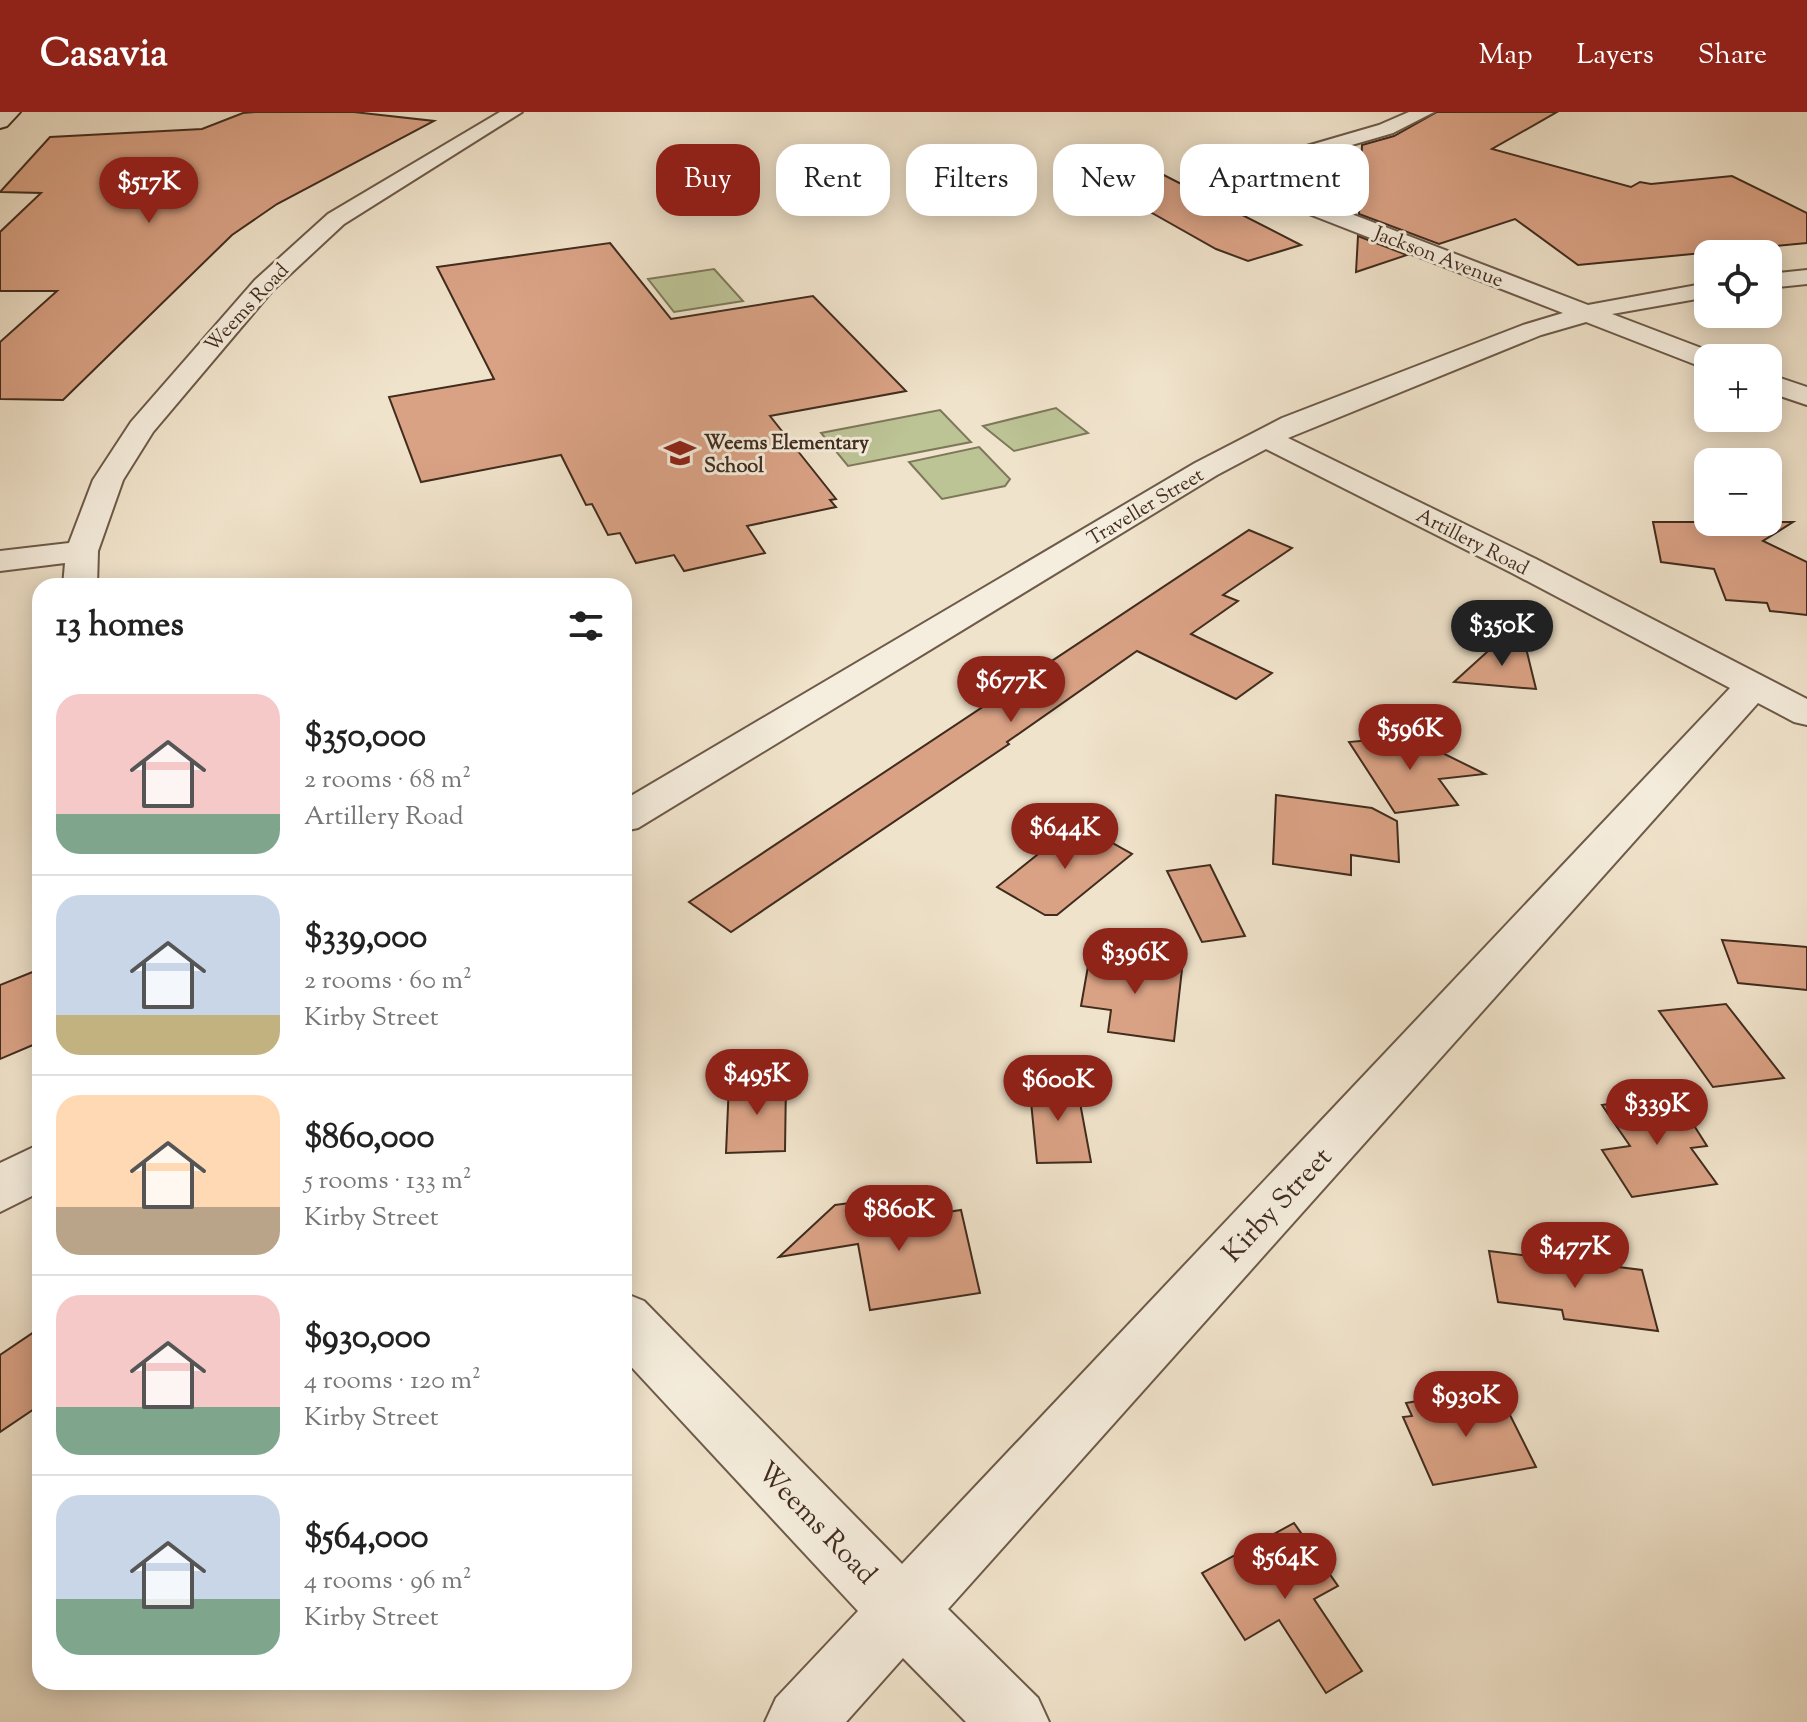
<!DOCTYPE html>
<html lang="en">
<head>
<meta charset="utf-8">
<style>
	:root { --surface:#fff; --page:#f2f2f2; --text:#222; --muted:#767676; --line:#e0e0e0; --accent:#8f2418 }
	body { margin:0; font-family:"Sorts Mill Goudy",serif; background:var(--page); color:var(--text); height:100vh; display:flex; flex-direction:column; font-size:30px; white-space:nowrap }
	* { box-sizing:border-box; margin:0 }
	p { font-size:26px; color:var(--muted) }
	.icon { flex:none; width:44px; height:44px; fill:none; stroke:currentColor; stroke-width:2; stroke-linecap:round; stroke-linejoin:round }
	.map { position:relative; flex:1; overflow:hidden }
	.panel { position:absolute; left:32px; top:466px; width:600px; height:1112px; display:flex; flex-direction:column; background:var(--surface); border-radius:24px; box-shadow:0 4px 20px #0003 }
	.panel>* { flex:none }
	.banner { position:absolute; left:656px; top:32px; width:760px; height:72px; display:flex; gap:16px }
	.buttons { position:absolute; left:1694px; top:128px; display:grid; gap:16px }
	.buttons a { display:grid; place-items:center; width:88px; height:88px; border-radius:16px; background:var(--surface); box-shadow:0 4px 20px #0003; font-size:40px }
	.price { position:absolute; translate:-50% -68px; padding:0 18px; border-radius:28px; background:var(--accent); color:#fff; font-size:26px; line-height:52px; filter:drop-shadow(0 2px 4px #0008) }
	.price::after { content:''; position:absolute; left:50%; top:48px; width:24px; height:18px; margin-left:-12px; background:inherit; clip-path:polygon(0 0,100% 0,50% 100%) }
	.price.active { background:#222; color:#fff }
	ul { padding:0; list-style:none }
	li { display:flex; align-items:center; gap:24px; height:200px; padding:0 24px }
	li+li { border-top:2px solid var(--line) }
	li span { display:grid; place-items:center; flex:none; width:224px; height:160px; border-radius:24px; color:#555 }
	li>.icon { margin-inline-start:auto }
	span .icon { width:96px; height:96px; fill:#fffc; stroke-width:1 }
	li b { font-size:34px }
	h2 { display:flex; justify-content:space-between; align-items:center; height:96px; padding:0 24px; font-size:34px }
	.pill { padding:0 28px; border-radius:24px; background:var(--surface); box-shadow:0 4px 20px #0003; font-size:28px; line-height:72px }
	.pill.active { background:var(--accent); color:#fff }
	header { display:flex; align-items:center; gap:48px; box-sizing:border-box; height:112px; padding:0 40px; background:var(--accent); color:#fff }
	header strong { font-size:38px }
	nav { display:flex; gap:44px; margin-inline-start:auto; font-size:28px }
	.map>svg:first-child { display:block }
	.green { fill:#bcc395; stroke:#7e785a; stroke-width:2 }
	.building { fill:#daa285; stroke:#412c1e; stroke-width:2 }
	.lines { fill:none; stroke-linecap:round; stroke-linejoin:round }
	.street-casing { stroke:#6d5a49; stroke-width:4 }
	.secondary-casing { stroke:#412c1e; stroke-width:4 }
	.street { fill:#f5eddd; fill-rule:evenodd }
	.secondary { fill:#f5eddd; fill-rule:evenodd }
	.labels { text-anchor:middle; stroke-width:6; stroke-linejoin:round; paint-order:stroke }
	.far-street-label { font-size:20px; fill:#412c1e; stroke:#f5eddd }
	.far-poi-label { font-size:20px; font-weight:bold; fill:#412c1e; stroke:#f5eddd; text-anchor:start }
	.near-street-label { font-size:28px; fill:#412c1e; stroke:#f5eddd }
</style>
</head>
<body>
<header>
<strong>Casavia</strong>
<nav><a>Map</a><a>Layers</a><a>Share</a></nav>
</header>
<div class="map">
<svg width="1807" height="1610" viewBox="0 0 1807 1610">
	<rect width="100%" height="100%" fill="#f0e3cb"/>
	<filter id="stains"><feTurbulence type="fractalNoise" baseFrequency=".0025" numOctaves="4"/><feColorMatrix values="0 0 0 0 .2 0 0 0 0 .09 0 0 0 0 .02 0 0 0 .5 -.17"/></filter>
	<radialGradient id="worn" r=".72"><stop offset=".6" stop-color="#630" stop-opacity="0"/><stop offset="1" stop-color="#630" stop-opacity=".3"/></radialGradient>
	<g class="green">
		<path d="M 714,157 L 743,189 L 674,200 L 648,167 Z"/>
		<path d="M 1056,296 L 1088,321 L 1014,339 L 983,314 Z"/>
		<path d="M 940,298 L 971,330 L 848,354 L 821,321 Z"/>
		<path d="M 979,335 L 1010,367 L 1005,374 L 942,387 L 909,350 Z"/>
	</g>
	<g class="building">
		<path d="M 255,0 L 354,0 L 434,9 L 277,92 L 232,123 L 63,288 L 0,287 L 0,230 L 57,179 L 0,179 L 0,120 L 41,81 L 0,80 L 50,25 L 202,17 L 243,1 Z"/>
		<path d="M 1437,0 L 1557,0 L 1492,37 L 1631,75 L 1640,70 L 1651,72 L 1732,64 L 1807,101 L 1807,131 L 1578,153 L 1515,107 L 1439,132 L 1359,102 L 1362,33 L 1394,24 Z"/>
		<path d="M 1144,53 L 1301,133 L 1248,149 L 1216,137 L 1145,97 Z"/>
		<path d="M 1358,124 L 1407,143 L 1356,160 Z"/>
		<path d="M 610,131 L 671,207 L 813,184 L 906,279 L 770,304 L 836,387 L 830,388 L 836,395 L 747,414 L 765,441 L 684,459 L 674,443 L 636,451 L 620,421 L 608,423 L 592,392 L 586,393 L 561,343 L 421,370 L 389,285 L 494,267 L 437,155 Z"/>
		<path d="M 1653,410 L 1793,410 L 1763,429 L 1807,450 L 1807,503 L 1770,499 L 1767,491 L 1726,488 L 1714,457 L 1661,450 Z"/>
		<path d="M 1249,418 L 1292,436 L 1223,483 L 1238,489 L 1191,522 L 1272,561 L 1236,587 L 1137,539 L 1007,630 L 1009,632 L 731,820 L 689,790 Z"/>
		<path d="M 1498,530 L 1525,532 L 1536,577 L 1454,570 Z"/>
		<path d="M 1398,621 L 1408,624 L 1485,662 L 1439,667 L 1458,693 L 1395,701 L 1349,630 L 1393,626 Z"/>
		<path d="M 1276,683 L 1372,696 L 1397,709 L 1399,750 L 1351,743 L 1351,763 L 1273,752 Z"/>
		<path d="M 1077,711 L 1132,742 L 1057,803 L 1045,803 L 997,775 Z"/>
		<path d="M 1210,753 L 1245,824 L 1202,830 L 1167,759 Z"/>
		<path d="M 1722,828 L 1807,835 L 1807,878 L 1738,871 Z"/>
		<path d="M 1090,843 L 1182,857 L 1174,929 L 1108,920 L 1111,898 L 1081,894 Z"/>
		<path d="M 40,857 L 40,930 L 0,947 L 0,873 Z"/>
		<path d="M 1726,892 L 1784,966 L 1713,975 L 1659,899 Z"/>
		<path d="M 786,968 L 785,1039 L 726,1041 L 729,971 Z"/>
		<path d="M 1029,969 L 1076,969 L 1091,1050 L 1037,1051 Z"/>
		<path d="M 1674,982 L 1707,1034 L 1691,1036 L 1717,1072 L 1632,1085 L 1602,1038 L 1630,1034 L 1602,993 Z"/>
		<path d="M 880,1087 L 884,1110 L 961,1098 L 980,1181 L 870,1198 L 858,1132 L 779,1145 L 835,1093 Z"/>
		<path d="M 1489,1139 L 1642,1158 L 1658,1219 L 1564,1207 L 1562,1198 L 1498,1190 Z"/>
		<path d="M 40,1216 L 40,1293 L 0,1320 L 0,1243 Z"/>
		<path d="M 1468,1280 L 1475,1293 L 1503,1289 L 1536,1355 L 1433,1373 L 1403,1305 L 1412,1304 L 1406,1291 Z"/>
		<path d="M 1294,1411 L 1338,1474 L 1314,1487 L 1362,1559 L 1326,1581 L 1279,1508 L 1245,1528 L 1202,1461 Z"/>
	</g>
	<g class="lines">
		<defs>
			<g id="street">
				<path d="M 500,0 L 522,0 L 344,112 L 273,178 L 153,320 L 123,368 L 98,439 L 97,474 L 63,474 L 65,451 L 0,459 L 0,439 L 69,431 L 93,368 L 131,310 L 255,168 L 328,102 Z"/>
				<path d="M 1409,0 L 1434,0 L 1393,21 L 1276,55 L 1268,63 L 1276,72 L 1289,78 L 1588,193 L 1708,171 L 1708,185 L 1612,202 L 1717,242 L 1720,246 L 1708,246 L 1708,256 L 1699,254 L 1586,210 L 1541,223 L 1288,326 L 1536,447 L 1807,587 L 1807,613 L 1794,610 L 1758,591 L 948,1497 L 1038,1586 L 1049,1610 L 966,1610 L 903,1546 L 846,1610 L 765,1610 L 776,1586 L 858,1499 L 624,1247 L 624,1181 L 644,1189 L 902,1452 L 1730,576 L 1512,461 L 1266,337 L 1217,363 L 638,716 L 624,719 L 624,688 L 1195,351 L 1282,306 L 1523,213 L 1563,201 L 1273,88 L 1260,82 L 1247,64 L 1252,54 L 1262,47 L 1379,13 Z"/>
				<path d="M 1807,158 L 1807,172 L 1768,176 L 1768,162 Z"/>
				<path d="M 1768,262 L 1807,275 L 1807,293 L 1768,280 Z"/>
				<path d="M 40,1032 L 40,1080 L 0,1100 L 0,1051 Z"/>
			</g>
			<path id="secondary" d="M 0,0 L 20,0 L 7,14 L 0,16 Z"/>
		</defs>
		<use href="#street" class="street-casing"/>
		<use href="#secondary" class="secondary-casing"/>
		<use href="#street" class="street"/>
		<use href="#secondary" class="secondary"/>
	</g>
	<defs>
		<symbol id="school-bare" viewBox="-9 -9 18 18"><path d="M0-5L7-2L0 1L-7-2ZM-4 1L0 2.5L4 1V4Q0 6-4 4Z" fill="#8f2418" stroke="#f5eddd" stroke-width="2.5" paint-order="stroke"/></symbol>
	</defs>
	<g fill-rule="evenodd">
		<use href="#school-bare" x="658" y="319" width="44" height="44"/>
	</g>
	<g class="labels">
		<g class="far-street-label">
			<text transform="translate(1439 144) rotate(21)" y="7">Jackson Avenue</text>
			<text transform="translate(246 195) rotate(-47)" y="7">Weems Road</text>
			<text transform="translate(1145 394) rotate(-31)" y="7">Traveller Street</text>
			<text transform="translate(1473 429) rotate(27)" y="7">Artillery Road</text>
		</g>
		<g class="far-poi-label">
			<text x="704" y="337">Weems Elementary<tspan x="704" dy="23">School</tspan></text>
		</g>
		<g class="near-street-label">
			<text transform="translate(1276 1092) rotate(-47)" y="10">Kirby Street</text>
			<text transform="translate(818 1410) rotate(46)" y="10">Weems Road</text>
		</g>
	</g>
	<rect width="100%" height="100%" filter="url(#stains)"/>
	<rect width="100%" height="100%" fill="url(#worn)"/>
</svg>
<div class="buttons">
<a><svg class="icon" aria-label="locate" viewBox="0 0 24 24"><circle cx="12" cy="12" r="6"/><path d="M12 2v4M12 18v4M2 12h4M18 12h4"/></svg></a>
<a>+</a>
<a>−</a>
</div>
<b class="price" style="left:149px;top:113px">$517K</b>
<b class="price active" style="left:1502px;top:556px">$350K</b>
<b class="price" style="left:1011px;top:612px">$677K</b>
<b class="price" style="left:1410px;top:660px">$596K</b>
<b class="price" style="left:1065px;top:759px">$644K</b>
<b class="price" style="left:1135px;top:884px">$396K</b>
<b class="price" style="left:757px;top:1005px">$495K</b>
<b class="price" style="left:1058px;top:1011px">$600K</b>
<b class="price" style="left:1657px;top:1035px">$339K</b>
<b class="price" style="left:899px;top:1141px">$860K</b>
<b class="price" style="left:1575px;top:1178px">$477K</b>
<b class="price" style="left:1466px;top:1327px">$930K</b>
<b class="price" style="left:1285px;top:1489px">$564K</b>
<div class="banner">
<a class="pill active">Buy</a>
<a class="pill">Rent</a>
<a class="pill">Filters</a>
<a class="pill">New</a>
<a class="pill">Apartment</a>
</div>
<section class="panel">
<h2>13 homes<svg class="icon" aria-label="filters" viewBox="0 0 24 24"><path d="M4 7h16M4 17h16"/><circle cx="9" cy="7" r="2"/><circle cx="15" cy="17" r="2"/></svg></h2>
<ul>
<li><span style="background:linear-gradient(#f6c9c9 75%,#7fa58c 0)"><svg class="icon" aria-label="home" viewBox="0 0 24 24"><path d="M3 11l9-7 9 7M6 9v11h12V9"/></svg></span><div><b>$350,000</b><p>2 rooms · 68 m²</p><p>Artillery Road</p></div></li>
<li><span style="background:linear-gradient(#c9d6e8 75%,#c2b280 0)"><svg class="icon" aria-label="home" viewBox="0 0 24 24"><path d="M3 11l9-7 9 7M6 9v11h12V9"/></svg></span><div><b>$339,000</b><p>2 rooms · 60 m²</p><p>Kirby Street</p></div></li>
<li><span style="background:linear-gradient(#ffd9b3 70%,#b9a48a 0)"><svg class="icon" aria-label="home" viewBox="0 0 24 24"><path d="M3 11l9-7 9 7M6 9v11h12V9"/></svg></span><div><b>$860,000</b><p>5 rooms · 133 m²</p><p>Kirby Street</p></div></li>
<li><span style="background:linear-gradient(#f6c9c9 70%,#7fa58c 0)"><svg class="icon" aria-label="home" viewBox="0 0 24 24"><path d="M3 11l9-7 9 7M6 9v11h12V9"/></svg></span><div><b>$930,000</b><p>4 rooms · 120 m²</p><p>Kirby Street</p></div></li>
<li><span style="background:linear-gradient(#c9d6e8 65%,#7fa58c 0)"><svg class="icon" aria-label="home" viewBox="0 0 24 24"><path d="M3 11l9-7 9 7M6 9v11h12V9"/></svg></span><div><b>$564,000</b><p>4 rooms · 96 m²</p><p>Kirby Street</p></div></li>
</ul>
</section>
</div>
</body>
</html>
